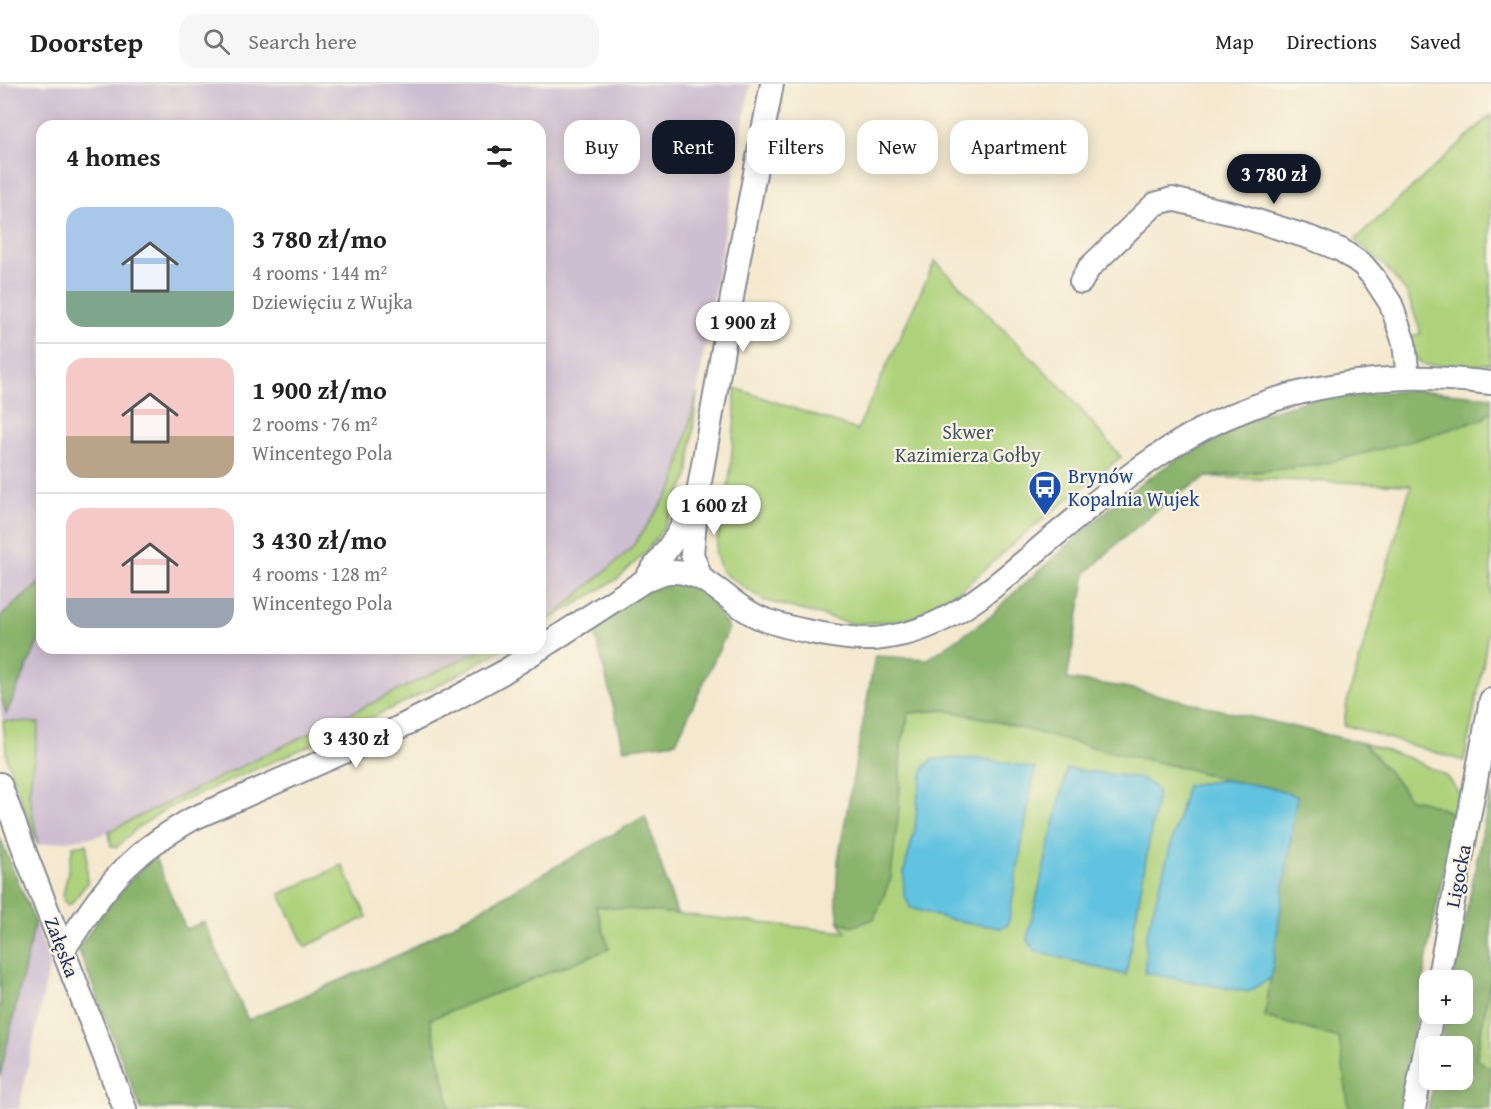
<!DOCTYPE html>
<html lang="en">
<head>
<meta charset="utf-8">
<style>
	:root { --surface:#fff; --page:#f6f6f6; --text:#222; --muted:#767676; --line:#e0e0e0; --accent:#111827 }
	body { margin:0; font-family:"Gentium Book Plus",serif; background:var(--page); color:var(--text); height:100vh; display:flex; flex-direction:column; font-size:22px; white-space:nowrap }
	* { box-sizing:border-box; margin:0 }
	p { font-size:20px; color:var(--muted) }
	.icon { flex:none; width:33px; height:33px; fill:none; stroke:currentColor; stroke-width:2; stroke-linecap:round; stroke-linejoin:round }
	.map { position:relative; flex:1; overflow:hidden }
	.side { position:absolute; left:36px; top:36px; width:510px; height:534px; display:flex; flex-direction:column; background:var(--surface); border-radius:18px; box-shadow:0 3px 15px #0003 }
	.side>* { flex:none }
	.guide { position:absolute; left:564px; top:36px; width:570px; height:54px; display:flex; gap:12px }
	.tools { position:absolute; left:1419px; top:886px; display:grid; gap:12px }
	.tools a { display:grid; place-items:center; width:54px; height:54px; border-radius:12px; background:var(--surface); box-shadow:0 3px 15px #0003; font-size:30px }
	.price { position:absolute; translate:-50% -51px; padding:0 14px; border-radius:21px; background:#fff; color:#222; font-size:20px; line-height:39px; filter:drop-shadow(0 2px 3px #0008) }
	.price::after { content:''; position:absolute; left:50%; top:36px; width:18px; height:14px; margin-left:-9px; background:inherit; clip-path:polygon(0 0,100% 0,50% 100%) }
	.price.active { background:var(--accent); color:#fff }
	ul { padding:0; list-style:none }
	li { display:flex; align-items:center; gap:18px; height:150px; padding:0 30px }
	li+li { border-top:2px solid var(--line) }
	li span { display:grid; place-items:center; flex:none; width:168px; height:120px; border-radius:18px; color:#555 }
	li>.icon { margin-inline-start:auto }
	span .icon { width:72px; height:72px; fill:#fffc; stroke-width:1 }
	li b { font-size:26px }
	h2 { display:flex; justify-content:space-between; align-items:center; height:72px; padding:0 30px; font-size:26px }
	.chip { padding:0 21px; border-radius:18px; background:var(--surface); box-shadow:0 3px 15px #0003; font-size:21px; line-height:54px }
	.chip.active { background:var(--accent); color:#fff }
	header { display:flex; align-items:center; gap:36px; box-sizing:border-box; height:84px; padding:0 30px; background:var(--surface); border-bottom:2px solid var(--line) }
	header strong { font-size:28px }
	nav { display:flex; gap:33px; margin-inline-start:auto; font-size:21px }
	.search { width:420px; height:54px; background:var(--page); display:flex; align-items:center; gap:15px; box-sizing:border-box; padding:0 21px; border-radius:18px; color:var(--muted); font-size:22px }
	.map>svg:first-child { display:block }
	.industrial { fill:#cebed1 }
	.green { fill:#aed27c; stroke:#64806d; stroke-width:1.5 }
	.forest { fill:#8ab46c; stroke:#527265; stroke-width:1.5 }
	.water { fill:#62c3e0; stroke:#3e799f; stroke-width:1.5 }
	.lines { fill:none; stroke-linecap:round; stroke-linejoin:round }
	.minor-casing { stroke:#888c96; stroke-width:26 }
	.minor { stroke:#fff; stroke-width:22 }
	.labels { text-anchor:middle; stroke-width:4.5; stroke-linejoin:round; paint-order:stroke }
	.park-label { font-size:20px; fill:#405866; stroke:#fcf5e5 }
	.transit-label { font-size:20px; fill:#164399; stroke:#fcf5e5; text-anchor:start }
	.street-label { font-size:20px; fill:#1b2f5e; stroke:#fcf5e5 }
</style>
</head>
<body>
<header>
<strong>Doorstep</strong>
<div class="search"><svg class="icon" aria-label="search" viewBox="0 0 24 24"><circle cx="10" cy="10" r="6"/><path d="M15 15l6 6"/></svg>Search here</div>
<nav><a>Map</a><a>Directions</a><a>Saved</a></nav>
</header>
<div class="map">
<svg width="1491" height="1025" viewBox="0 0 1491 1025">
	<rect width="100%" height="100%" fill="#fcf5e5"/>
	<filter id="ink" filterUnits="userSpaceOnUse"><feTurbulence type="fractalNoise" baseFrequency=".0167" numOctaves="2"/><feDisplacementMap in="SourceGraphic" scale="12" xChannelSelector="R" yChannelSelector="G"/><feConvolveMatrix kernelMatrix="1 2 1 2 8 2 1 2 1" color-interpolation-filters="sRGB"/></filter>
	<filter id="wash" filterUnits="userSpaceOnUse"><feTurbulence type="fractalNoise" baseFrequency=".008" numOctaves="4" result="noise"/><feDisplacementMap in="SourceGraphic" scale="24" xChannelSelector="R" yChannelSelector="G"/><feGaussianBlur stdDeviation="1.35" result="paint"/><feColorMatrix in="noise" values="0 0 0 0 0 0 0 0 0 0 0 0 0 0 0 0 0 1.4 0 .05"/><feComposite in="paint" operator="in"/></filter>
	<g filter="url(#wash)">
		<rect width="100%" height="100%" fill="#f4e9cf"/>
		<g class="industrial">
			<path d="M 0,0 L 750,0 L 697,309 L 674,402 L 630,466 L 554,531 L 540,537 L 540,42 L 42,42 L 42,564 L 485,564 L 153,727 L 101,751 L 93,753 L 38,761 L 29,709 L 39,639 L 3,637 L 0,627 Z"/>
			<path d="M 35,838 L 50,879 L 19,1025 L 0,1025 L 0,992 Z"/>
		</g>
		<g class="green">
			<path d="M 1491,31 L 1491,279 L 1470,282 L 1425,281 C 1413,276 1412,265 1409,253 L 1421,249 L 1407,209 L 1385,182 L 1355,156 Z"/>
			<path d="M 935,177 L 1065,307 L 1121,373 L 1021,453 L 965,503 L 909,536 L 854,540 L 763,516 L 722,488 L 715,469 L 730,390 L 735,333 L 735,304 L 857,346 Z"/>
			<path d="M 697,309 L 688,393 L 663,445 L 646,468 L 619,494 L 540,542 L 540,537 L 554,531 L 630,466 L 674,402 Z"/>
			<path d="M 1491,327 L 1491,526 L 1483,582 L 1464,677 L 1344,641 L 1347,618 L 1411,401 L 1207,393 L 1318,381 L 1483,335 Z"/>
			<path d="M 485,564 L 504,564 C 397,629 279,673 166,725 L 136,745 L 116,764 L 111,762 L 109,747 Z"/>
			<path d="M 945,626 L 983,634 L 1112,668 L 1189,685 L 1225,696 L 1267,703 L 1297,712 L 1265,933 L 1340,954 L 1349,1025 L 450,1025 L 430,935 L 609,865 L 595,821 L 846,848 L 839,838 L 854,842 L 895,755 L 899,723 L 901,660 L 909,629 Z"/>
			<path d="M 3,637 L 39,639 L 29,709 L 38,761 L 7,676 Z"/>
			<path d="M 1363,659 L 1409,674 L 1445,691 L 1459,708 L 1455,730 L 1422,717 L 1409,715 L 1400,701 Z"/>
			<path d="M 87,760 L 87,799 L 72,819 L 68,821 L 63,816 L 63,812 L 73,762 Z"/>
			<path d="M 342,781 L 367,833 L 305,863 L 280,810 Z"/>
			<path d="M 1491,893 L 1491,985 L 1476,975 Z"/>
		</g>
		<g class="forest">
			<path d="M 1413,306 L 1491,313 L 1491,327 L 1483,335 L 1412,357 L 1318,381 L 1207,393 L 1170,415 L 1120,457 L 1086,489 L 1067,595 L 1124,603 L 1363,659 L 1400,701 L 1409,715 L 1422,717 L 1455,730 L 1429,861 L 1401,1025 L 1349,1025 L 1339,954 L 1265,933 L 1296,712 L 1267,703 L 1225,696 L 1189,685 L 1111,668 L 983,634 L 945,626 L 909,629 L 901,660 L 899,723 L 891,794 L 874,835 L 854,842 L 839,838 L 836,815 L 838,776 L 875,572 L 928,575 L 991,532 L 1006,516 L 1111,423 L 1146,396 L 1201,359 L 1230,344 L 1270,327 L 1321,313 Z"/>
			<path d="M 42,497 L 42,549 L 6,630 L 0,609 L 0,533 Z"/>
			<path d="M 681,498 L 705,509 L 729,544 L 676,658 L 624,665 L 594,546 L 647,502 Z"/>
			<path d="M 1491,704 L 1491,893 L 1476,975 L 1491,985 L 1491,1025 L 1428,1025 L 1434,996 L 1462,996 L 1462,963 L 1440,963 L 1447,930 L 1462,930 L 1462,897 L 1453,897 Z"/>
			<path d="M 645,732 L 677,830 L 596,822 L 609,865 L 430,935 L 450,1025 L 141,1025 L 78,864 L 116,811 L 154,772 L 186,845 L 204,838 L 248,936 L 403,869 Z"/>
			<path d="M 0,754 L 35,838 L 0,992 Z"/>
		</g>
		<g class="water">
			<path d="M 978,674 L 1035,684 L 1008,841 L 1000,844 L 947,835 L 911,824 L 904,811 L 904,787 L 915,745 L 918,710 L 924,684 L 933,675 Z"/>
			<path d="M 1067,685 L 1141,694 L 1158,706 L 1126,891 L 1035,867 L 1027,855 Z"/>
			<path d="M 1225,696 L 1267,703 L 1297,712 L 1271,894 L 1248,908 L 1145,889 L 1146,852 L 1187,701 Z"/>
		</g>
	</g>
	<g filter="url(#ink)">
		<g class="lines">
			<defs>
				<g id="minor">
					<path d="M 1081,198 L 1089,184 L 1155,120 L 1172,115 L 1238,131 L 1311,154 L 1341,166 L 1363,181 L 1374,194 L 1391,220 L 1404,259 L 1408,293"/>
					<path d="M 701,494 L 692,470 L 697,415 L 739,173 L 772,0"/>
					<path d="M 644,497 C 652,494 662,488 670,488 C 707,486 726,518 756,532 C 781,544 844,556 872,555 C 883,555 893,552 904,550 C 961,537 1010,489 1053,453 C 1095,419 1135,384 1181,357 C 1248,317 1329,296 1406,294 C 1433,293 1464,296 1491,299"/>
					<path d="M 0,700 L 26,771 L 125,1025"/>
					<path d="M 63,866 C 85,835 106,800 135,775 C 152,759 172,747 192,735 L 394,646 L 438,624 L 502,589 L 644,497 L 676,453 L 697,415"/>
					<path d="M 1438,897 L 1491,616"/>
					<path d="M 1414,1025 L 1432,930"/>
				</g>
			</defs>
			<use href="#minor" class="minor-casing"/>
			<use href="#minor" class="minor"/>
		</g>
	</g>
	<defs>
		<symbol id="bus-pin" viewBox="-11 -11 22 30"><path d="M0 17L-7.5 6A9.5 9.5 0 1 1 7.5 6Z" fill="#1a4fb4" stroke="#fcf5e5"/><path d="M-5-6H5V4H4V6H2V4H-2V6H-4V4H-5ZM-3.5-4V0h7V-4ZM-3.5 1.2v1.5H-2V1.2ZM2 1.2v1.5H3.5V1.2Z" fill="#fff"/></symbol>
	</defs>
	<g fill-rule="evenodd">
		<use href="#bus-pin" x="1026" y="384" width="38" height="52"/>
	</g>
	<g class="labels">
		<g class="park-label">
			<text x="968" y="355">Skwer<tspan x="968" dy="23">Kazimierza Gołby</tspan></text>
		</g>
		<g class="transit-label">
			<text x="1068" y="399">Brynów<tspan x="1068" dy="23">Kopalnia Wujek</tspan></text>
		</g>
		<g class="street-label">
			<text transform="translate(1458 792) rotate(-79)" y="7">Ligocka</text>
			<text transform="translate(62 863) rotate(69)" y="7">Załęska</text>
		</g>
	</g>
</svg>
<div class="tools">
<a>+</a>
<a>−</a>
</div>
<b class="price active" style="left:1274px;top:121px">3 780 zł</b>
<b class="price" style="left:743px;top:269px">1 900 zł</b>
<b class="price" style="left:714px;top:452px">1 600 zł</b>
<b class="price" style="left:356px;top:685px">3 430 zł</b>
<div class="guide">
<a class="chip">Buy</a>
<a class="chip active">Rent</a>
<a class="chip">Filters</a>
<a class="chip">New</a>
<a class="chip">Apartment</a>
</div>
<section class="side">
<h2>4 homes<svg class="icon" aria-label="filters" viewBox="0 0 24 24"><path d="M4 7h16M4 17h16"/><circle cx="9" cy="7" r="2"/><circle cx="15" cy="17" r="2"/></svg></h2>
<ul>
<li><span style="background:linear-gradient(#a9c7e8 70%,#7fa58c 0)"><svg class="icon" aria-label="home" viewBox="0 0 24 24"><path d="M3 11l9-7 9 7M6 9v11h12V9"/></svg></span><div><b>3 780 zł/mo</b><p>4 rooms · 144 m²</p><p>Dziewięciu z Wujka</p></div></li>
<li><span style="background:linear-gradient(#f6c9c9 65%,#b9a48a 0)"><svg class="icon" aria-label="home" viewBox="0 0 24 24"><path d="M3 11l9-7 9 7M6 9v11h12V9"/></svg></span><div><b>1 900 zł/mo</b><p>2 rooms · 76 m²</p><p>Wincentego Pola</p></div></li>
<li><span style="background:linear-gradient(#f6c9c9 75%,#9aa5b1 0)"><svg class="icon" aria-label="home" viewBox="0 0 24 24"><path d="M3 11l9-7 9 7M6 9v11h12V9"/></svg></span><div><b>3 430 zł/mo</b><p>4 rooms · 128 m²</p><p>Wincentego Pola</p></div></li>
</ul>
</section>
</div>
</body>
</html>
